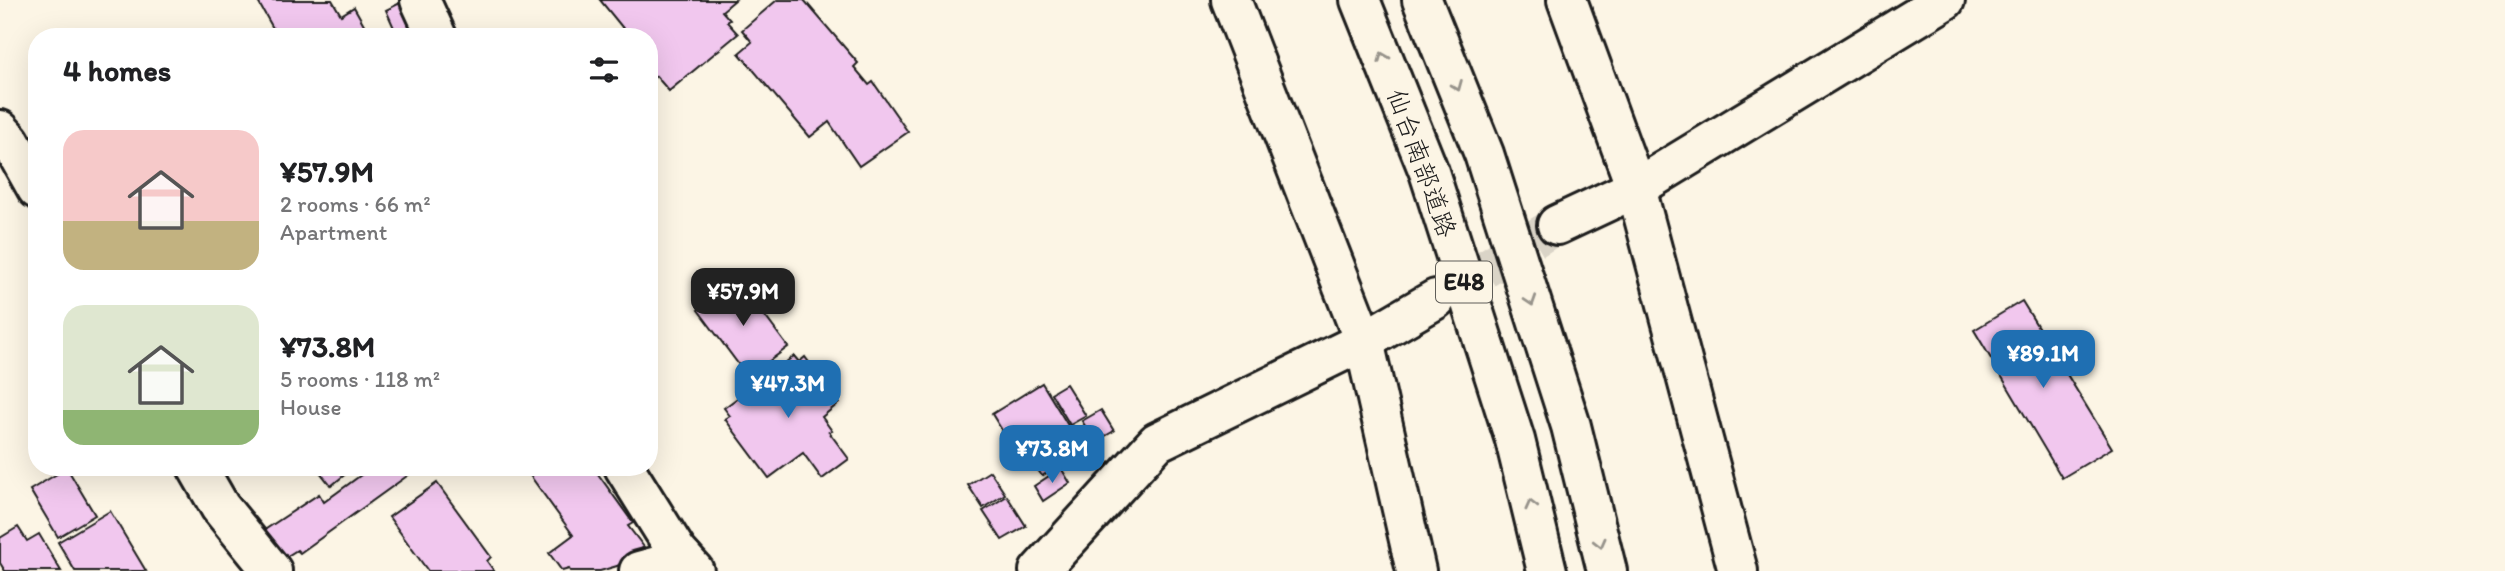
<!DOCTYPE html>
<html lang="en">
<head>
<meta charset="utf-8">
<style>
	:root { --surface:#fff; --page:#f6f6f6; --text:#202124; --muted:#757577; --accent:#1f6fb2 }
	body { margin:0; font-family:Itim,"Klee One",sans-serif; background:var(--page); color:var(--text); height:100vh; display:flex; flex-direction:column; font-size:26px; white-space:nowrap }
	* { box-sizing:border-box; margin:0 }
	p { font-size:23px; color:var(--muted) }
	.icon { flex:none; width:38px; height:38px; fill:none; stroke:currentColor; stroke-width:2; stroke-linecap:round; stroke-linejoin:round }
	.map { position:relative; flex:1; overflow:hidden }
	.sheet { position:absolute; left:28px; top:28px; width:630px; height:448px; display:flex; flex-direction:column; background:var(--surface); border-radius:28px; box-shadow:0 7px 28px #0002 }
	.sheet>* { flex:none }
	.price { position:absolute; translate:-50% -60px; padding:0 16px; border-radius:14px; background:var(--accent); color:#fff; font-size:23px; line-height:46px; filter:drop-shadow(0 2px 4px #0008) }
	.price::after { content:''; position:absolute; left:50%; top:42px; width:21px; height:16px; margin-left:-10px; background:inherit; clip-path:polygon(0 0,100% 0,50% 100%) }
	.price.selected { background:#222; color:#fff }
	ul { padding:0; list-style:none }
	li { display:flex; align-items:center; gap:21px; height:175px; padding:0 35px }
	li span { display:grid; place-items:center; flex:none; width:196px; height:140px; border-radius:21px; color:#555 }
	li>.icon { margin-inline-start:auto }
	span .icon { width:84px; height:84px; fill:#fffc; stroke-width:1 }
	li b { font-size:30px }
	h2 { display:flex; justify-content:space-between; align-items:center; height:84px; padding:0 35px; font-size:30px }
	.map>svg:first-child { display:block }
	.building { fill:#f1c7ee; stroke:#1c1c1c; stroke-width:2 }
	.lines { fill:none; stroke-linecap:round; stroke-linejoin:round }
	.minor-tunnel { stroke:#dad4c7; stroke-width:38; stroke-dasharray:38 19; stroke-linecap:butt }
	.minor-casing { stroke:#1c1c1c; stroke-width:44 }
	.highway-casing { stroke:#1c1c1c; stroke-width:44 }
	.minor { stroke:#fcf5e5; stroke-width:38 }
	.highway { stroke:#fcf5e5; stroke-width:38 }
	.oneway { stroke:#97938b }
	.labels { text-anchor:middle; stroke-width:5; stroke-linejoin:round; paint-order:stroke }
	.shield { fill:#fcf5e5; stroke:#5f5d58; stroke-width:2 }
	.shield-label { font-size:24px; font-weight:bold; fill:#1c1c1c }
	.street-label { font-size:26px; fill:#1c1c1c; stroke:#fcf5e5 }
</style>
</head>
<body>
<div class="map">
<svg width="2505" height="571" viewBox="0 0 2505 571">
	<rect width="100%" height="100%" fill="#fcf5e5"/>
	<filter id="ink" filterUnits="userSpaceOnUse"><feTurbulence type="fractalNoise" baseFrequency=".0143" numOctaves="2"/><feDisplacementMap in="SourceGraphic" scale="14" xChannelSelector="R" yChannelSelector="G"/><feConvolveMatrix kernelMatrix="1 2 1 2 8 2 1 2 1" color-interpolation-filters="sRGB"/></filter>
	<g filter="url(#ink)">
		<g class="building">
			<path d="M 257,0 L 332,0 L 341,15 L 354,7 L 371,37 L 278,37 Z"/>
			<path d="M 600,0 L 735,0 L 722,11 L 730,20 L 727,22 L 738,34 L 669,91 L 656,76 L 649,82 L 649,37 L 630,37 Z"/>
			<path d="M 777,0 L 804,0 L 858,63 L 854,67 L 869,85 L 873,82 L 908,132 L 859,166 L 829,122 L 810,137 L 739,53 L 752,42 L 742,30 Z"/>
			<path d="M 400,3 L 412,30 L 415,37 L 398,37 L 386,10 Z"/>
			<path d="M 738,280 L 788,347 L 748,377 L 698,310 Z"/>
			<path d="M 2022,301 L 2112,448 L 2062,478 L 1974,330 Z"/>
			<path d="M 794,356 L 799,362 L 805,357 L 839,403 L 822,417 L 832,431 L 829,432 L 849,459 L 822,479 L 803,453 L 769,478 L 725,419 L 730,416 L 724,408 Z"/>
			<path d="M 1042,383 L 1083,450 L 1042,476 L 1032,461 L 1024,466 L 992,414 Z"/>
			<path d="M 1066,384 L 1086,416 L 1070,425 L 1051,393 Z"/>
			<path d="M 1101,410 L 1114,431 L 1095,442 L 1082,421 Z"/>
			<path d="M 316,467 L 354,467 L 331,486 Z"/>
			<path d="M 372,467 L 412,467 L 414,471 L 300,553 L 297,550 L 281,560 L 263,531 L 319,494 L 324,502 Z"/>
			<path d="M 524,467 L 593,467 L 633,523 L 628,526 L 644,547 L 617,566 L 600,571 L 570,571 L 569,569 L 562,571 L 549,553 L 573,535 Z"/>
			<path d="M 67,468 L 95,515 L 58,537 L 30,490 Z"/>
			<path d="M 1061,468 L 1070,483 L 1043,501 L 1034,486 Z"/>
			<path d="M 990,471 L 1005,494 L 983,508 L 968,485 Z"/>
			<path d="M 437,483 L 491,557 L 487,561 L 494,571 L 428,571 L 389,517 Z"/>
			<path d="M 1007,496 L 1026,526 L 1002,540 L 983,511 Z"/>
			<path d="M 110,511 L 146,571 L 75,571 L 58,542 Z"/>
			<path d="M 18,527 L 27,541 L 39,534 L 61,571 L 5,571 L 0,563 L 0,538 Z"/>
		</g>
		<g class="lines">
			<path class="minor-tunnel" d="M 1436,299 L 1557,225"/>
			<defs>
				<g id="minor">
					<path d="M 420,0 L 437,37"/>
					<path d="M 1231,0 L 1364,341 L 1416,571"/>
					<path d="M 1567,0 L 1636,188 L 1738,571"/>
					<path d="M 0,130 L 10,141 L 37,189"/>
					<path d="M 1557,225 L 1636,188 L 1945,0"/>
					<path d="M 197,467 L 220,507 L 272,571"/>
					<path d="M 624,467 L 677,552 L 694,571"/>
					<path d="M 639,571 L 683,559"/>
					<path d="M 1039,571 L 1157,442 L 1364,341 L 1436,299"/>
				</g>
				<g id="highway">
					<path d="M 1360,0 L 1429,172 L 1515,440 L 1547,571"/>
					<path d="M 1422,0 L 1484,154 L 1571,426 L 1607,571"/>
				</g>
			</defs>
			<use href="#minor" class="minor-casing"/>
			<use href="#highway" class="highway-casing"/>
			<use href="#minor" class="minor"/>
			<use href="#highway" class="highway"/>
		</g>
		<defs><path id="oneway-chevron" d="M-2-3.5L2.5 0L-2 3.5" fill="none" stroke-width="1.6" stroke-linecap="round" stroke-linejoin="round" transform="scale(1.75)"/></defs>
		<g class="oneway">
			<use href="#oneway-chevron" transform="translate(1383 57) rotate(-112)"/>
			<use href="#oneway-chevron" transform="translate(1457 86) rotate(68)"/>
			<use href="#oneway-chevron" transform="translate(1531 301) rotate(72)"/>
			<use href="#oneway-chevron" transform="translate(1531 505) rotate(-104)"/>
			<use href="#oneway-chevron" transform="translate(1600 543) rotate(76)"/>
		</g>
	</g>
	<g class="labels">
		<rect class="shield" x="1436" y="261.5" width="56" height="41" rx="5"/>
		<g class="shield-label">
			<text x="1464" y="290">E48</text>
		</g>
		<g class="street-label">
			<text transform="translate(1422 163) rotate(70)" y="9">仙台南部道路</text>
		</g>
	</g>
</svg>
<b class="price selected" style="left:743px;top:328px">¥57.9M</b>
<b class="price" style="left:2043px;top:390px">¥89.1M</b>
<b class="price" style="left:788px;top:420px">¥47.3M</b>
<b class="price" style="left:1052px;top:485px">¥73.8M</b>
<section class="sheet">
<h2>4 homes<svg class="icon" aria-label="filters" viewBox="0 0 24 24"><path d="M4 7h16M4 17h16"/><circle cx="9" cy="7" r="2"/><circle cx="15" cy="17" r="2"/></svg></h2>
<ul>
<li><span style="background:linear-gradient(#f6c9c9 65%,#c2b280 0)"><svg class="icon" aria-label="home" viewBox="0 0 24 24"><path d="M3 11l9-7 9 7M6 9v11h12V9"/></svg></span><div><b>¥57.9M</b><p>2 rooms · 66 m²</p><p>Apartment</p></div></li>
<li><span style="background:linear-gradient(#dfe7d0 75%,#8fb573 0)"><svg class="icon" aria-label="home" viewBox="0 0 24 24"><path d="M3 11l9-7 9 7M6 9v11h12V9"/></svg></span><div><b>¥73.8M</b><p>5 rooms · 118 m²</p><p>House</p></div></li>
</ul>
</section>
</div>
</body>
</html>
